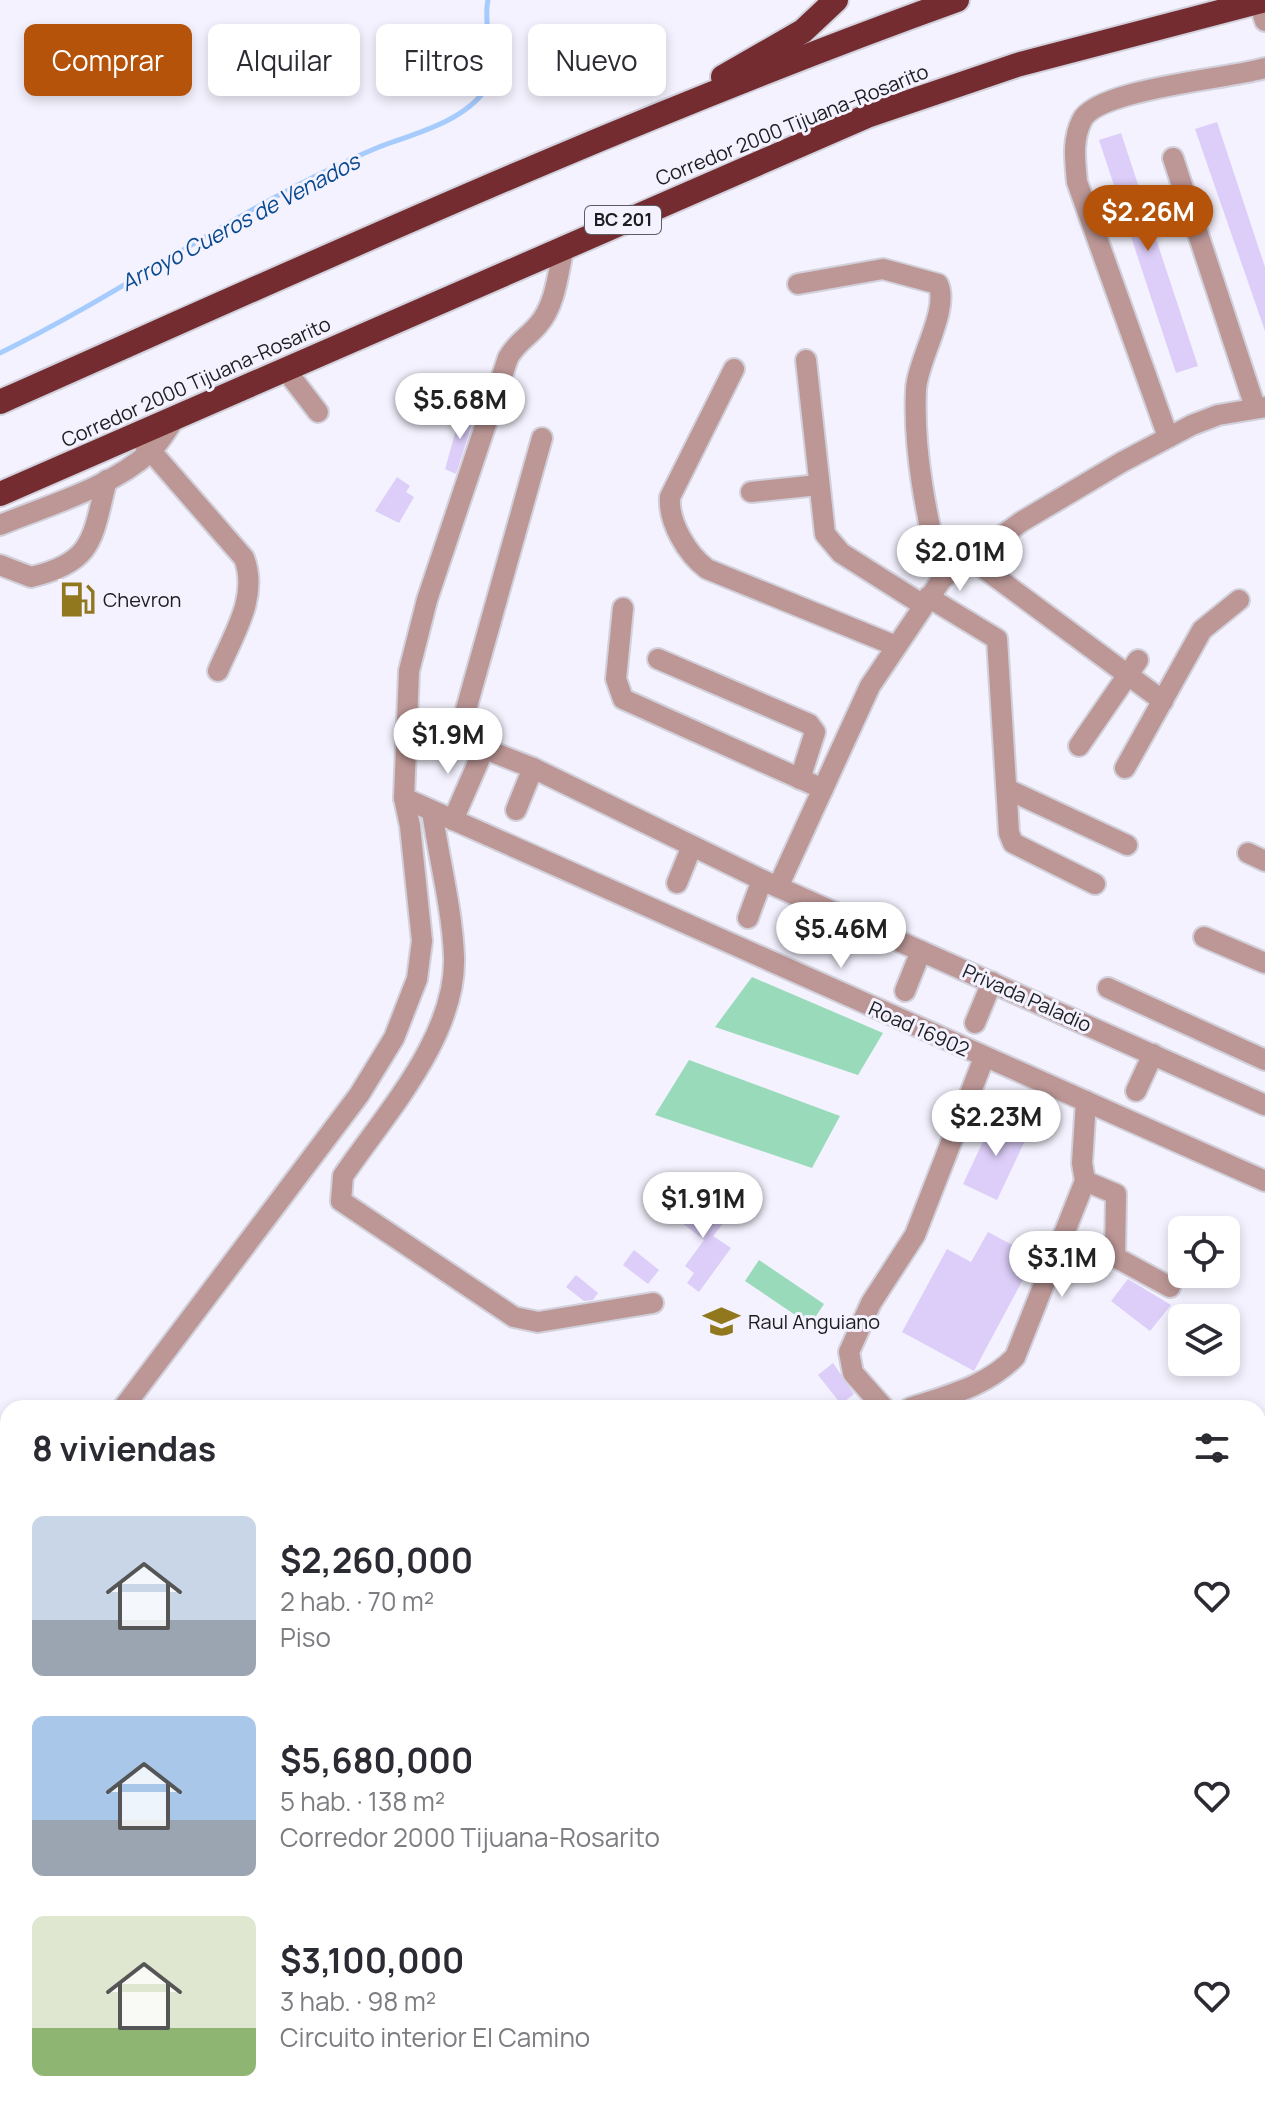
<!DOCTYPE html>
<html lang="es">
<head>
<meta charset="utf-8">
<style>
	:root { --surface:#fff; --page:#f7f7f7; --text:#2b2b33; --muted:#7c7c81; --accent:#b45309 }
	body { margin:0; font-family:Manrope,sans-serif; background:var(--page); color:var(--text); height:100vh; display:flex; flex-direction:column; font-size:30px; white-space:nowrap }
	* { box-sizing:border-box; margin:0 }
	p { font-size:26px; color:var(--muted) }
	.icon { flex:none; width:44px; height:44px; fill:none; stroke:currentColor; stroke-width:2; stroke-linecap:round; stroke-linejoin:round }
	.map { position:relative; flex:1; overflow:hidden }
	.sheet { position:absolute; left:0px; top:1400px; width:1266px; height:714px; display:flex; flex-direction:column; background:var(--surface); border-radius:24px 24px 0 0; box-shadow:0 4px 12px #0003 }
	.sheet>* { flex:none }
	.top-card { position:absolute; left:24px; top:24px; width:800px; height:72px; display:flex; gap:16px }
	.buttons { position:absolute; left:1168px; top:1216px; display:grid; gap:16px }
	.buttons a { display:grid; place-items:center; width:72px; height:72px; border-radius:12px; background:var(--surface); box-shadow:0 4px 12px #0003; font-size:40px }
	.price { position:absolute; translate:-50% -68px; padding:0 18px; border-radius:28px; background:#fff; color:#222; font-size:26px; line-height:52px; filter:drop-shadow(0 2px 4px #0008) }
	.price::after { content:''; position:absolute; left:50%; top:48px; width:24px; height:18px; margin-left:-12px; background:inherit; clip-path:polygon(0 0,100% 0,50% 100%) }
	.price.active { background:var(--accent); color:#fff }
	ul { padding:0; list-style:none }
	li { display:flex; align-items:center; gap:24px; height:200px; padding:0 32px }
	li span { display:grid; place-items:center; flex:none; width:224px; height:160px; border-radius:12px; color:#555 }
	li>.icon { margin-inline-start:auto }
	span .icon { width:96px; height:96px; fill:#fffc; stroke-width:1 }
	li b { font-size:34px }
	h2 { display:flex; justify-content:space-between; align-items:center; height:96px; padding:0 32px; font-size:34px }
	.tag { padding:0 28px; border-radius:12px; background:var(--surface); box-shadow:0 4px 12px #0003; font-size:28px; line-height:72px }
	.tag.active { background:var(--accent); color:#fff }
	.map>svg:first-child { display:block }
	.green { fill:#99dabb }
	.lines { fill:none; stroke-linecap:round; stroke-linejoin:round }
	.stream { stroke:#a6cbfd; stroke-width:5 }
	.building { fill:#ddcef9 }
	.minor-casing { stroke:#d1d0db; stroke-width:24 }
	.highway-casing { stroke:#d1d0db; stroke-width:28 }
	.minor { stroke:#bc9796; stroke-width:20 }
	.highway { stroke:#742c31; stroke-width:24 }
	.labels { text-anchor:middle; stroke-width:6; stroke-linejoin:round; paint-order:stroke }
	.shield { fill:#f3f2fe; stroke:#5d5d63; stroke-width:2 }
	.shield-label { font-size:18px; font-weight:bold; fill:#1d1d21 }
	.street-label { font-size:20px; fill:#1d1d21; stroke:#f3f2fe }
	.poi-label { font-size:20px; fill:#1d1d21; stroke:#f3f2fe; text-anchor:start }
	.water-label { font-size:22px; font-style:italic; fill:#08498f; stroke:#f3f2fe }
</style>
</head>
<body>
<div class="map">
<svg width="1265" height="2113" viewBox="0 0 1265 2113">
	<rect width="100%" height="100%" fill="#f3f2fe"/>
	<g class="green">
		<path d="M 752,977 L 883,1033 L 858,1075 L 715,1027 Z"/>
		<path d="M 689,1060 L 840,1116 L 812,1168 L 655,1115 Z"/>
		<path d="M 759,1260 L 824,1304 L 810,1325 L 745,1281 Z"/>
		<path d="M 1258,2011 L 1265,2013 L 1265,2113 L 1199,2113 L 1184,2106 L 1258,2106 Z"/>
		<path d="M 482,2106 L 1171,2106 L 1166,2113 L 477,2113 Z"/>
	</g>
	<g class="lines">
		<path class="stream" d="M 0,353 C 129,290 246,202 379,147 C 413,134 463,122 485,90 C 498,70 482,25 488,0"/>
	</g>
	<g class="building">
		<path d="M 1217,122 L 1265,267 L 1265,331 L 1195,129 Z"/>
		<path d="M 1121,133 L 1198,366 L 1176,373 L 1099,140 Z"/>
		<path d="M 462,409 L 475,415 L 456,474 L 445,469 Z"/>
		<path d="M 397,477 L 410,486 L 406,492 L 414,497 L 399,523 L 375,511 Z"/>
		<path d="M 995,1116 L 1029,1132 L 997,1200 L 963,1184 Z"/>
		<path d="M 690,1194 L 725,1221 L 713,1236 L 731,1248 L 699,1292 L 687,1283 L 694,1273 L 685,1266 L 704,1240 L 673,1216 Z"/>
		<path d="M 988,1232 L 1035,1257 L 974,1371 L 902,1332 L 947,1249 L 971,1262 Z"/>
		<path d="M 634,1250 L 659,1270 L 648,1284 L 623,1265 Z"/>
		<path d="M 576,1275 L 598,1293 L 593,1300 L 584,1301 L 566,1287 Z"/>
		<path d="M 1128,1279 L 1171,1305 L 1150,1331 L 1111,1301 Z"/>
		<path d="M 833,1363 L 854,1394 L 841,1404 L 818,1375 Z"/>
	</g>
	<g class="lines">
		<defs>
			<g id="minor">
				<path d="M 1259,2 L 1265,21"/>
				<path d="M 1173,158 L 1255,407"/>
				<path d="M 798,284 L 883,269 L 938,284 C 950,309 917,361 916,390 C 913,453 927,519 942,579"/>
				<path d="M 806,360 L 825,534 L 841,553 L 923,605"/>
				<path d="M 285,369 L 318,412"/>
				<path d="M 734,369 L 670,497 C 668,522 687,554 707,569 L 896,646"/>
				<path d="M 136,434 L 244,558 C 259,597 233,635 218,671"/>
				<path d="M 1168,437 L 1077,182 C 1075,160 1072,140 1082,120 C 1097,89 1228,79 1265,68"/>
				<path d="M 542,438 L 462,724 L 462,734 L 467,742 L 533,768 L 762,880 L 1265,1105"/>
				<path d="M 751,492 L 818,485"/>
				<path d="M 0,525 C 49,505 110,488 150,452 C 160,442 168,428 176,417"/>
				<path d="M 970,558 L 1163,701"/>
				<path d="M 0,565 L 31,577 C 96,562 92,536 107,480"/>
				<path d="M 928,597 L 997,639 L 1009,833 L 1013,843 L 1095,884"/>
				<path d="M 623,608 L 616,679 L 623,699 L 823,789"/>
				<path d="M 658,659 L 809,724 L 815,732 L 800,779"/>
				<path d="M 1079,746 L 1138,660"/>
				<path d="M 1125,768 L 1202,630 L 1239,600"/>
				<path d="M 1007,789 L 1127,845"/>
				<path d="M 404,798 L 1265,1181"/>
				<path d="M 516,810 L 533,768"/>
				<path d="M 432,811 C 439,859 452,908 454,956 C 457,1036 386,1113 343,1176 L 341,1201 L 514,1317 L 538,1322 L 653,1303"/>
				<path d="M 453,820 L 484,749"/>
				<path d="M 1248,853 L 1265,861"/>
				<path d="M 677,883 L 692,846"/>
				<path d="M 778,887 L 870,686 L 942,579 L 1021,522 L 1122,462 L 1192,425 L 1218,415 L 1265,407"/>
				<path d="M 748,918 L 762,880"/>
				<path d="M 1204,937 L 1265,963"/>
				<path d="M 1108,988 L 1265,1060"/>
				<path d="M 905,991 L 921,951"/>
				<path d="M 975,1023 L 992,982"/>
				<path d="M 1136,1091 L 1153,1054"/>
				<path d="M 1085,1181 L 1116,1194 L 1115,1257"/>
				<path d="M 1062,1238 L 1115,1257 L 1170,1287"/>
				<path d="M 123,1408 L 359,1095 L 394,1038 L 417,979 L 422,941 L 410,826 L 404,798 L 409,671 L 427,600 L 508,358 C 516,343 527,338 538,325 C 556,305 558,272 564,246"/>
				<path d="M 884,1408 L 853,1373 L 849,1352 L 871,1303 L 915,1235 L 984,1058"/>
				<path d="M 910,1408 C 948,1395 986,1387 1015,1357 L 1085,1181 L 1082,1163 L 1086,1101"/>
				<path d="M 0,1537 L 8,1533"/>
			</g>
			<g id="highway">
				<path d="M 723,77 L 803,31 L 836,0"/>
				<path d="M 0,402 C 316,262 631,117 957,0"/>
				<path d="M 0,494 L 867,116 L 1017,65 L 1265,0"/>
			</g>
		</defs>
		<use href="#minor" class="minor-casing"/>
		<use href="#highway" class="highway-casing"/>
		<use href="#minor" class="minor"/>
		<use href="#highway" class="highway"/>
	</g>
	<defs>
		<symbol id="fuel-bare" viewBox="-9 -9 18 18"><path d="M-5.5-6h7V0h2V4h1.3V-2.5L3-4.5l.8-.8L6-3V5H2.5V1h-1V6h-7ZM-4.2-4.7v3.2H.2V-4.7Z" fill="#91781e" stroke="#f3f2fe" stroke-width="2.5" paint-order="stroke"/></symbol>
		<symbol id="school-bare" viewBox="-9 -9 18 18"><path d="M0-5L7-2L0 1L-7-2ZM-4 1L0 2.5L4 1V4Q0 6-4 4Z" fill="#91781e" stroke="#f3f2fe" stroke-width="2.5" paint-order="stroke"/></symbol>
	</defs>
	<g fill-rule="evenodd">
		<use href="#fuel-bare" x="52" y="574" width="51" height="51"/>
		<use href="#school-bare" x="696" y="1296" width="51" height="51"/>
	</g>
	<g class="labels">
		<rect class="shield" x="585" y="206" width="76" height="28" rx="6"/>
		<g class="shield-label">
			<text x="623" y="226">BC 201</text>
		</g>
		<g class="street-label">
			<text transform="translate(792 125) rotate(-22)" y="7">Corredor 2000 Tijuana-Rosarito</text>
			<text transform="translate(196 382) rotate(-24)" y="7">Corredor 2000 Tijuana-Rosarito</text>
			<text transform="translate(1027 998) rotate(24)" y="7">Privada Paladio</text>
			<text transform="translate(919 1029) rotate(24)" y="7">Road 16902</text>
		</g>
		<g class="poi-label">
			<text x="103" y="607">Chevron</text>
			<text x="748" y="1329">Raul Anguiano</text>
		</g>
		<g class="water-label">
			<text transform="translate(240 222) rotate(-28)" y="8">Arroyo Cueros de Venados</text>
		</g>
	</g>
</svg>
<div class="buttons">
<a><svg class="icon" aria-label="locate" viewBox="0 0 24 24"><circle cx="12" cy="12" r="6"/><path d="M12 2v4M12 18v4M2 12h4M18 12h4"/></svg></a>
<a><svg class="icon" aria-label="layers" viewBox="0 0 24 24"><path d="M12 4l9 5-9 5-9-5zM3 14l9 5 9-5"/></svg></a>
</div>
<b class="price active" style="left:1148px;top:253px">$2.26M</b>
<b class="price" style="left:460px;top:441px">$5.68M</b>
<b class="price" style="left:960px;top:593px">$2.01M</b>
<b class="price" style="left:448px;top:776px">$1.9M</b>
<b class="price" style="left:841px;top:970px">$5.46M</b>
<b class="price" style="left:996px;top:1158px">$2.23M</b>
<b class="price" style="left:703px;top:1240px">$1.91M</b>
<b class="price" style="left:1062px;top:1299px">$3.1M</b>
<div class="top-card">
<a class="tag active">Comprar</a>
<a class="tag">Alquilar</a>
<a class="tag">Filtros</a>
<a class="tag">Nuevo</a>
</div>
<section class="sheet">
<h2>8 viviendas<svg class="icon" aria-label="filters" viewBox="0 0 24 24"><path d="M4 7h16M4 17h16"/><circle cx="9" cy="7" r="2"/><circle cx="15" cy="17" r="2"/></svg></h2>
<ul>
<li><span style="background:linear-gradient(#c9d6e8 65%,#9aa5b1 0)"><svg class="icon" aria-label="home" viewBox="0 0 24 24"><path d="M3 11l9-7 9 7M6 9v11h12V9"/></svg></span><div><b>$2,260,000</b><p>2 hab. · 70 m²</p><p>Piso</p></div><svg class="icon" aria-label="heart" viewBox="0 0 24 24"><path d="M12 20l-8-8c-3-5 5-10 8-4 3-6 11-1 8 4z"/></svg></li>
<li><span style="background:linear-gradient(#a9c7e8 65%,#9aa5b1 0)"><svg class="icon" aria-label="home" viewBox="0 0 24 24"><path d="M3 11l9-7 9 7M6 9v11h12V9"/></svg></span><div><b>$5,680,000</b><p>5 hab. · 138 m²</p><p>Corredor 2000 Tijuana-Rosarito</p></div><svg class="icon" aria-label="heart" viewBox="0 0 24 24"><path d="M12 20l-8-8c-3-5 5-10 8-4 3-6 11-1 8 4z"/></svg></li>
<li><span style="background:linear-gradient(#dfe7d0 70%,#8fb573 0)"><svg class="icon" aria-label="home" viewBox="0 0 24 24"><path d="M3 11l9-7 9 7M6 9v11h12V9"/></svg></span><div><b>$3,100,000</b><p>3 hab. · 98 m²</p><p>Circuito interior El Camino</p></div><svg class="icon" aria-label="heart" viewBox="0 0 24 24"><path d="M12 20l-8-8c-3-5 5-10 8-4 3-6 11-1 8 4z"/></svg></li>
</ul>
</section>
</div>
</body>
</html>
